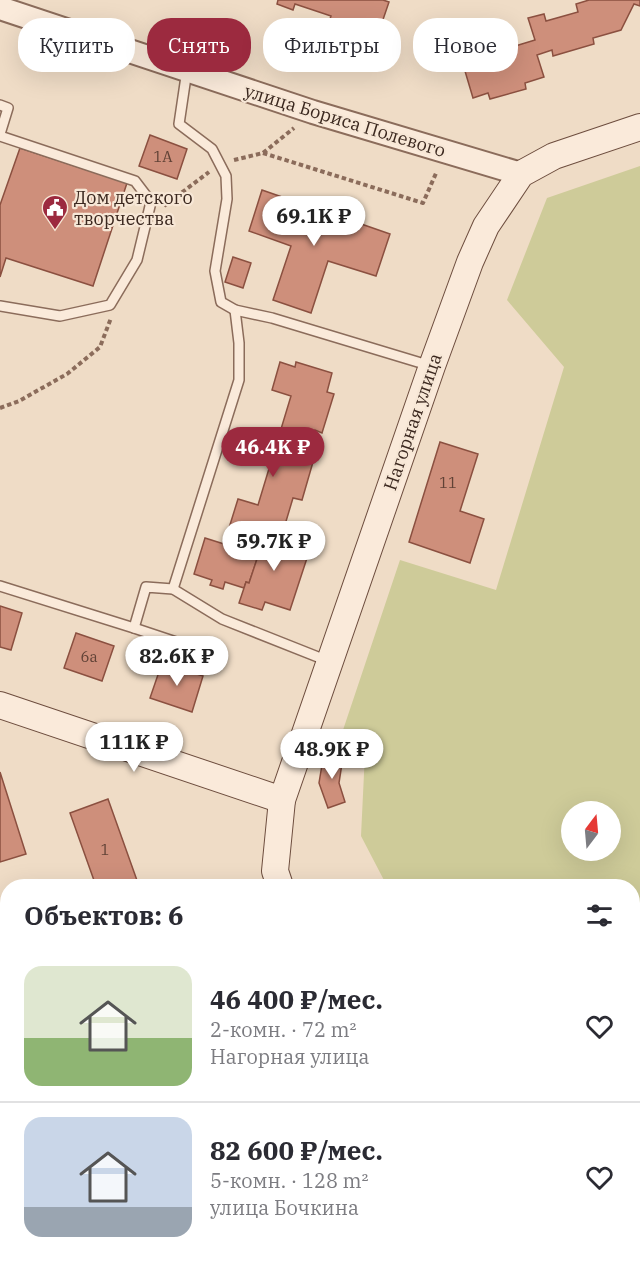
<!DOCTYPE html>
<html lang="ru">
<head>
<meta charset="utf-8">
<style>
	:root { --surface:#fff; --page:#f7f7f7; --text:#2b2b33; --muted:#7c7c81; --line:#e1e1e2; --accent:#9c2a3f }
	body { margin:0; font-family:"IBM Plex Serif",serif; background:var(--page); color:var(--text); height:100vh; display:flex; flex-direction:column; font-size:22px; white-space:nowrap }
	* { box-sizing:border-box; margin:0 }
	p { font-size:20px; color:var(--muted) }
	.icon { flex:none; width:33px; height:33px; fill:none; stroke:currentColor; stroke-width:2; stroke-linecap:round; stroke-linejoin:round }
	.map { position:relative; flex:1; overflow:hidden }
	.drawer { position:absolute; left:0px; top:879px; width:640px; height:386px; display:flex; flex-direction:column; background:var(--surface); border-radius:24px 24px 0 0; box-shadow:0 6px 24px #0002 }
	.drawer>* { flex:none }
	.top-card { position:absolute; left:18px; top:18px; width:604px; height:54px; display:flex; gap:12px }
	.needle { width:39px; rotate:16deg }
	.tools { position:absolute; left:561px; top:801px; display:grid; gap:12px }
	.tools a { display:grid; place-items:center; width:60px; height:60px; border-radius:50%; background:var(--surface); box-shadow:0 6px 24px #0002; font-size:30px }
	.price { position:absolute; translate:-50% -51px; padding:0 14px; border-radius:21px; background:#fff; color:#222; font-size:20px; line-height:39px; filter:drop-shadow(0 2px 3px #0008) }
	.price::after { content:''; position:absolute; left:50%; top:36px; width:18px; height:14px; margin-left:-9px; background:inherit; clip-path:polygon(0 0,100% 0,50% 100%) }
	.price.selected { background:var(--accent); color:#fff }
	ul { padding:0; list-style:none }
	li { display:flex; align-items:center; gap:18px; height:150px; padding:0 24px }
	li+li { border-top:2px solid var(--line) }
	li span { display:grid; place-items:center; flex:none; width:168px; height:120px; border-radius:18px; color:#555 }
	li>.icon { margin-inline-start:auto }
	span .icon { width:72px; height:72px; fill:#fffc; stroke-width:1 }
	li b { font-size:26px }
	h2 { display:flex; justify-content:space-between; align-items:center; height:72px; padding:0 24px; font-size:26px }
	.pill { padding:0 21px; border-radius:24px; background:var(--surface); box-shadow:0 6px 24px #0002; font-size:21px; line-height:54px }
	.pill.selected { background:var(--accent); color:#fff }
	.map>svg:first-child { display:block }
	.green { fill:#cecb99; fill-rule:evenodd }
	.building { fill:#ce8f7b; stroke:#8b5040; stroke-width:1.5 }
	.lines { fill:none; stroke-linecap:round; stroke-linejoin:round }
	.service-casing { stroke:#8b6c5b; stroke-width:12 }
	.tertiary-casing { stroke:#8b6c5b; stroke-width:26 }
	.secondary-casing { stroke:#6d4d3e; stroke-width:28 }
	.path { stroke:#8b6c5b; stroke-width:4; stroke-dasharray:4.5 3; stroke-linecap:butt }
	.service { stroke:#faeada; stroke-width:9 }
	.tertiary { stroke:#faeada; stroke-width:22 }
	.secondary { stroke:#faeada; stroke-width:26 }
	.labels { text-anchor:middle; stroke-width:4.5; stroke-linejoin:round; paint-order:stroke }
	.number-label { font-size:15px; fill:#604236 }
	.street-label { font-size:18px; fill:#3b281f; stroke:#f7e7d6 }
	.poi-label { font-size:18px; fill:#3b281f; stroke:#f7e7d6; text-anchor:start }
</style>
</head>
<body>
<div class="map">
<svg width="640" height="1264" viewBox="0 0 640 1264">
	<rect width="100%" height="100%" fill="#efdcc6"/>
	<path class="green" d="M 640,166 L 640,1109 L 633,1107 L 633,886 L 387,886 L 361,836 L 365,753 L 342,733 L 400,560 L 496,590 L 564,367 L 507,300 L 547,198 ZM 572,812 L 610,812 L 610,850 L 572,850 Z"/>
	<g class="building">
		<path d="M 278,0 L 383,0 L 389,2 L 374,46 L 340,34 L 338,38 L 325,34 L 331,16 L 295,4 L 293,10 L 277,4 Z"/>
		<path d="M 589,0 L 640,0 L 640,6 L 634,4 L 621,30 L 593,38 L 594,44 L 553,56 L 552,50 L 537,55 L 544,77 L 525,83 L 526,89 L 490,99 L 488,93 L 473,98 L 462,61 L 479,56 L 481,63 L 514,53 L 512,47 L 535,40 L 528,18 L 544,14 L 546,21 L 578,12 L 576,4 Z"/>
		<path d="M 150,135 L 187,149 L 177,179 L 139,166 Z"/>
		<path d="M 20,148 L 127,183 L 93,286 L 6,258 L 0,277 L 0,205 Z"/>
		<path d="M 262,190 L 305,205 L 302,212 L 341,225 L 344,218 L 390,234 L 376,276 L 328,261 L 311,313 L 273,300 L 291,246 L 249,231 Z"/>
		<path d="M 233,257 L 251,263 L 243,288 L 225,282 Z"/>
		<path d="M 280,362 L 295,367 L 296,362 L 332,373 L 327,392 L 334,394 L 322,433 L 315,430 L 306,460 L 313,462 L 302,500 L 293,498 L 281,538 L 256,530 L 251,547 L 260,550 L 249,583 L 246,582 L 244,588 L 225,582 L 223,589 L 210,585 L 212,580 L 194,574 L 205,538 L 224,544 L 238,499 L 258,505 L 291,396 L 272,390 Z"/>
		<path d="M 440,442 L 478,454 L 460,511 L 484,519 L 470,563 L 409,542 Z"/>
		<path d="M 256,530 L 281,538 L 280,541 L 289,544 L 291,537 L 304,541 L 299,556 L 307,558 L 290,610 L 265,602 L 262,610 L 239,603 L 246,582 L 249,583 L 260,550 L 251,547 Z"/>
		<path d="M 0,606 L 22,613 L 11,650 L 0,647 Z"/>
		<path d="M 76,633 L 114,646 L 102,681 L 64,668 Z"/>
		<path d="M 162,663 L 203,676 L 192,712 L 150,698 Z"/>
		<path d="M 324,753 L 343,757 L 339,783 L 345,802 L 328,808 L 319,783 Z"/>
		<path d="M 0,772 L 26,854 L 0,862 Z"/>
		<path d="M 108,799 L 139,886 L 96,886 L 70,813 Z"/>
		<path d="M 8,1149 L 8,1189 L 0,1184 L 0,1161 Z"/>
		<path d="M 241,1257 L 218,1264 L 78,1264 L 137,1257 Z"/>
	</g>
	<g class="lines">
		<defs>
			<g id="service">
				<path d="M 187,70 L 179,124 L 212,149 L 226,176 L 227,199 L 215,271 L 221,302 L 235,310 L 272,318 L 431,366"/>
				<path d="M 0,105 L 8,108 L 0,134"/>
				<path d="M 0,136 L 135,181 L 151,202 L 137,260 L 110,305 L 60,316 L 0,306"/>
				<path d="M 0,586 L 134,628 L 146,587 L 173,589 L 222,619 L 328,661"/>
				<path d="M 173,589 L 239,380 L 239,343 L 235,310"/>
				<path d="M 134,628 L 176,642"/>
			</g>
			<path id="tertiary" d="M 0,8 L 313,112 L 521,174"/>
			<g id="secondary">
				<path d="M 0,705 L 282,800"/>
				<path d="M 280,886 L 275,871 L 282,800 L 432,366 L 470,262 L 486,226 L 521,174 L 554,156 L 640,127"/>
				<path d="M 407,1257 L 409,1264"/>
			</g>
		</defs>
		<use href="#service" class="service-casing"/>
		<use href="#tertiary" class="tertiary-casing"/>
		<use href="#secondary" class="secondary-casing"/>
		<g class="path">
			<path d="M 263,153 L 423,203 L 437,171"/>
			<path d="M 234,160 L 263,153 L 294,128"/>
			<path d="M 164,206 L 209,172"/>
			<path d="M 0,408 L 19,401 L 67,374 L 100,347 L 111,318"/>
		</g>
		<use href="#service" class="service"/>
		<use href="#tertiary" class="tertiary"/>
		<use href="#secondary" class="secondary"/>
	</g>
	<defs>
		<symbol id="civic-pin" viewBox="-11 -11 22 30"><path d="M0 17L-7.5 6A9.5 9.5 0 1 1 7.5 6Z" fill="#9c2a3f" stroke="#f7e7d6"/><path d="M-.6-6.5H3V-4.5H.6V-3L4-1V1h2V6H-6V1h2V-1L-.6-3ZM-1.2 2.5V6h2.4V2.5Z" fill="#fff"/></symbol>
	</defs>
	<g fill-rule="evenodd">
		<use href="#civic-pin" x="40" y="193" width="30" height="40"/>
	</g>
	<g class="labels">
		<g class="number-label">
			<text x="163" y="162">1А</text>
			<text x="448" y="488">11</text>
			<text x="89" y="662">6а</text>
			<text x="105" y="855">1</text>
		</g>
		<g class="street-label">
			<text transform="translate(345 121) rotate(17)" y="6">улица Бориса Полевого</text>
			<text transform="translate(413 422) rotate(-71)" y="6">Нагорная улица</text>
		</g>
		<g class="poi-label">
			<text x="74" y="204">Дом детского<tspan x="74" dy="21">творчества</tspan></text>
		</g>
	</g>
</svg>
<div class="tools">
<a><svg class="needle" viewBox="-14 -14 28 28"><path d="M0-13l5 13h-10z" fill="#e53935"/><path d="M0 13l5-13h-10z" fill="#7c7c81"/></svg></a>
</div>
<b class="price" style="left:314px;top:247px">69.1K ₽</b>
<b class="price selected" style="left:273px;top:478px">46.4K ₽</b>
<b class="price" style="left:274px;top:572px">59.7K ₽</b>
<b class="price" style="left:177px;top:687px">82.6K ₽</b>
<b class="price" style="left:134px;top:773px">111K ₽</b>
<b class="price" style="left:332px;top:780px">48.9K ₽</b>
<div class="top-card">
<a class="pill">Купить</a>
<a class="pill selected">Снять</a>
<a class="pill">Фильтры</a>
<a class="pill">Новое</a>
</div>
<section class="drawer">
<h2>Объектов: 6<svg class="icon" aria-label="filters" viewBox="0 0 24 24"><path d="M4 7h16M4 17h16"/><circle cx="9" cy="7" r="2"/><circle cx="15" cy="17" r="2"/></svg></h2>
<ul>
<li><span style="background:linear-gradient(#dfe7d0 60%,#8fb573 0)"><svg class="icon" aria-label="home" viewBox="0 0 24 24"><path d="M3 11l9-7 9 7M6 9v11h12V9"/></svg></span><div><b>46 400 ₽/мес.</b><p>2-комн. · 72 m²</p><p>Нагорная улица</p></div><svg class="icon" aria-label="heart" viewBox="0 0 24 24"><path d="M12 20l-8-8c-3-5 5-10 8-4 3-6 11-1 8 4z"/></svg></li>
<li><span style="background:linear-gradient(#c9d6e8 75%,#9aa5b1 0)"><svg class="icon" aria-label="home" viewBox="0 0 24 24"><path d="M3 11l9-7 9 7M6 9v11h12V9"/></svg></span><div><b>82 600 ₽/мес.</b><p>5-комн. · 128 m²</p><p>улица Бочкина</p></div><svg class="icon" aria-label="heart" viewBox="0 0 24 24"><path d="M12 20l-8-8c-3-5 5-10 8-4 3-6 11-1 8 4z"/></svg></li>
</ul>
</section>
</div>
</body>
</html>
